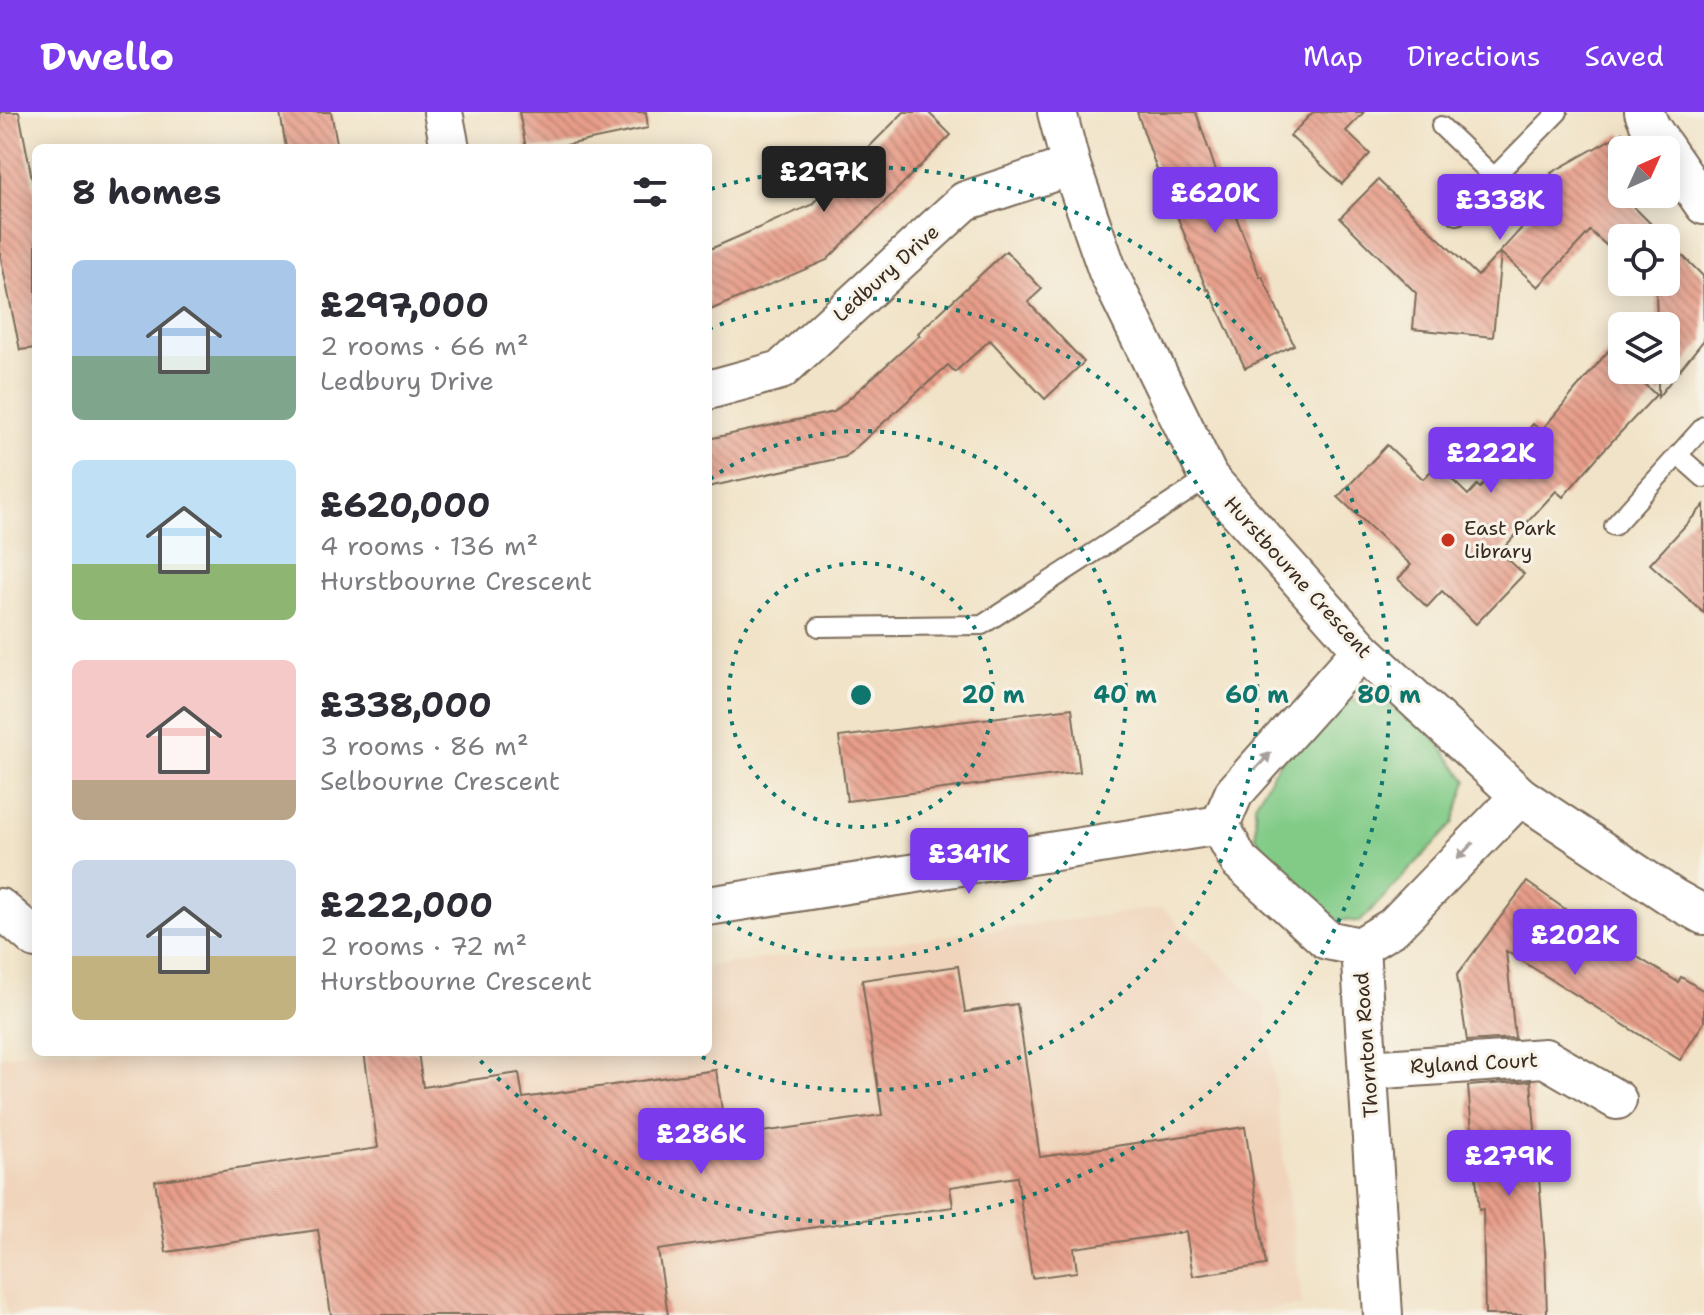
<!DOCTYPE html>
<html lang="en">
<head>
<meta charset="utf-8">
<style>
	:root { --surface:#fff; --page:#f7f7f7; --text:#2b2b33; --muted:#7c7c81; --accent:#7c3aed }
	body { margin:0; font-family:"Shantell Sans",sans-serif; background:var(--page); color:var(--text); height:100vh; display:flex; flex-direction:column; font-size:30px; white-space:nowrap }
	* { box-sizing:border-box; margin:0 }
	p { font-size:26px; color:var(--muted) }
	.icon { flex:none; width:44px; height:44px; fill:none; stroke:currentColor; stroke-width:2; stroke-linecap:round; stroke-linejoin:round }
	.map { position:relative; flex:1; overflow:hidden }
	.details { position:absolute; left:32px; top:32px; width:680px; height:912px; display:flex; flex-direction:column; background:var(--surface); border-radius:12px; box-shadow:0 4px 20px #0003 }
	.details>* { flex:none }
	.needle { width:52px; rotate:45deg }
	.controls { position:absolute; left:1608px; top:24px; display:grid; gap:16px }
	.controls a { display:grid; place-items:center; width:72px; height:72px; border-radius:12px; background:var(--surface); box-shadow:0 4px 20px #0003; font-size:40px }
	.price { position:absolute; translate:-50% -68px; padding:0 18px; border-radius:8px; background:var(--accent); color:#fff; font-size:26px; line-height:52px; filter:drop-shadow(0 2px 4px #0008) }
	.price::after { content:''; position:absolute; left:50%; top:48px; width:24px; height:18px; margin-left:-12px; background:inherit; clip-path:polygon(0 0,100% 0,50% 100%) }
	.price.active { background:#222; color:#fff }
	ul { padding:0; list-style:none }
	li { display:flex; align-items:center; gap:24px; height:200px; padding:0 40px }
	li span { display:grid; place-items:center; flex:none; width:224px; height:160px; border-radius:12px; color:#555 }
	li>.icon { margin-inline-start:auto }
	span .icon { width:96px; height:96px; fill:#fffc; stroke-width:1 }
	li b { font-size:34px }
	h2 { display:flex; justify-content:space-between; align-items:center; height:96px; padding:0 40px; font-size:34px }
	header { display:flex; align-items:center; gap:48px; box-sizing:border-box; height:112px; padding:0 40px; background:var(--accent); color:#fff }
	header strong { font-size:38px }
	nav { display:flex; gap:44px; margin-inline-start:auto; font-size:28px }
	.map>svg:first-child { display:block }
	.built { fill:#f0d5bc }
	.green { fill:#81cb87; stroke:#5e7a52; stroke-width:2 }
	.building { fill:url(#building-back-hatch) }
	.lines { fill:none; stroke-linecap:round; stroke-linejoin:round }
	.lane-casing { stroke:#7b6b59; stroke-width:22 }
	.street-casing { stroke:#7b6b59; stroke-width:42 }
	.lane { stroke:#fff; stroke-width:18 }
	.street { stroke:#fff; stroke-width:38 }
	.oneway { fill:#a79f9a }
	.ring { fill:none; stroke:#0f766e; stroke-width:4; stroke-dasharray:4 8 }
	.poi-dot { fill:#c8321e; stroke:#f7f3e8; stroke-width:3 }
	.labels { text-anchor:middle; stroke-width:6; stroke-linejoin:round; paint-order:stroke }
	.street-label { font-size:20px; fill:#3b2a1e; stroke:#f7f3e8 }
	.poi-label { font-size:20px; fill:#3b2a1e; stroke:#f7f3e8; text-anchor:start }
	.centre { fill:#0f766e; stroke:#f7f3e8; stroke-width:4 }
	.ring-label { font-size:24px; text-anchor:middle; font-weight:bold; fill:#0f766e; stroke:#f7f3e8; stroke-width:6; stroke-linejoin:round; paint-order:stroke }
</style>
</head>
<body>
<header>
<strong>Dwello</strong>
<nav><a>Map</a><a>Directions</a><a>Saved</a></nav>
</header>
<div class="map">
<svg width="1704" height="1203" viewBox="0 0 1704 1203">
	<defs>
		<pattern id="building-back-hatch" width="6" height="6" patternUnits="userSpaceOnUse" patternTransform="scale(2)"><rect width="6" height="6" fill="#e79d89"/><path d="M-1 5l2 2M0 0l6 6M5-1l2 2" fill="none" stroke="#bc806f"/></pattern>
	</defs>
	<rect width="100%" height="100%" fill="#f7f3e8"/>
	<filter id="ink" filterUnits="userSpaceOnUse"><feTurbulence type="fractalNoise" baseFrequency=".0125" numOctaves="2"/><feDisplacementMap in="SourceGraphic" scale="16" xChannelSelector="R" yChannelSelector="G"/><feConvolveMatrix kernelMatrix="1 2 1 2 8 2 1 2 1" color-interpolation-filters="sRGB"/></filter>
	<filter id="wash" filterUnits="userSpaceOnUse"><feTurbulence type="fractalNoise" baseFrequency=".006" numOctaves="4" result="noise"/><feDisplacementMap in="SourceGraphic" scale="32" xChannelSelector="R" yChannelSelector="G"/><feGaussianBlur stdDeviation="1.8" result="paint"/><feColorMatrix in="noise" values="0 0 0 0 0 0 0 0 0 0 0 0 0 0 0 0 0 1.4 0 .05"/><feComposite in="paint" operator="in"/></filter>
	<g filter="url(#wash)">
		<rect width="100%" height="100%" fill="#f1e3c7"/>
		<path class="built" d="M 1162,796 L 1265,895 L 1302,1193 L 1230,1203 L 8,1203 L 0,1164 L 0,944 L 36,939 L 708,940 L 708,854 Z"/>
		<path class="green" d="M 1347,588 L 1381,588 L 1429,619 L 1467,669 L 1453,712 L 1360,810 L 1328,806 L 1280,766 L 1256,724 L 1255,692 L 1277,654 L 1338,591 Z"/>
		<g id="blocks">
			<g class="building">
				<path d="M 0,0 L 19,0 L 36,87 L 36,236 L 20,238 L 0,142 Z"/>
				<path d="M 280,0 L 331,0 L 338,36 L 286,36 Z"/>
				<path d="M 519,0 L 646,0 L 648,16 L 552,36 L 526,36 Z"/>
				<path d="M 904,0 L 928,0 L 951,23 L 827,148 L 708,199 L 708,138 L 811,93 Z"/>
				<path d="M 1137,0 L 1196,0 L 1228,94 L 1231,92 L 1260,165 L 1262,164 L 1294,233 L 1245,256 L 1209,177 L 1207,178 L 1166,77 L 1164,78 Z"/>
				<path d="M 1313,0 L 1364,0 L 1346,19 L 1370,42 L 1342,72 L 1290,24 Z"/>
				<path d="M 1622,21 L 1622,83 L 1665,126 L 1622,126 L 1622,147 L 1590,119 L 1538,175 L 1501,141 L 1493,225 L 1413,217 L 1416,181 L 1340,106 L 1378,68 L 1478,164 L 1559,75 L 1551,61 Z"/>
				<path d="M 1666,127 L 1703,164 L 1704,228 L 1658,285 L 1658,258 L 1666,258 L 1666,214 L 1657,214 L 1656,178 L 1647,170 L 1666,170 Z"/>
				<path d="M 1006,139 L 1042,177 L 1028,190 L 1084,250 L 1045,287 L 990,228 L 955,260 L 948,253 L 845,345 L 708,375 L 708,327 L 834,300 L 920,223 L 918,221 Z"/>
				<path d="M 1609,238 L 1622,251 L 1622,258 L 1629,258 L 1656,283 L 1601,341 L 1563,385 L 1556,379 L 1500,440 L 1524,462 L 1476,512 L 1442,479 L 1427,495 L 1398,467 L 1411,453 L 1338,385 L 1387,333 L 1423,367 L 1437,353 L 1468,383 L 1477,373 L 1480,376 L 1533,312 L 1541,319 Z"/>
				<path d="M 1704,393 L 1704,501 L 1650,452 Z"/>
				<path d="M 1072,596 L 1080,660 L 847,689 L 839,625 Z"/>
				<path d="M 1527,770 L 1597,820 L 1678,870 L 1681,865 L 1704,879 L 1704,910 L 1680,948 L 1506,839 L 1515,926 L 1467,929 L 1457,863 Z"/>
				<path d="M 958,854 L 965,900 L 1017,892 L 1040,1045 L 1245,1015 L 1266,1153 L 1193,1164 L 1186,1120 L 1074,1136 L 1077,1160 L 1032,1166 L 1017,1065 L 950,1075 L 953,1095 L 658,1138 L 668,1203 L 331,1203 L 318,1118 L 166,1140 L 155,1069 L 378,1036 L 364,940 L 418,940 L 423,975 L 519,961 L 523,986 L 716,958 L 726,1025 L 882,1003 L 862,868 Z"/>
				<path d="M 1531,969 L 1545,1140 L 1547,1203 L 1485,1203 L 1483,1097 L 1479,1098 L 1468,974 Z"/>
			</g>
		</g>
	</g>
	<g filter="url(#ink)">
		<use href="#blocks" fill-opacity="0" stroke="#7b6b59" stroke-width="2"/>
		<g class="lines">
			<defs>
				<g id="lane">
					<path d="M 1441,14 L 1494,65"/>
					<path d="M 1457,103 L 1558,0"/>
					<path d="M 1678,343 L 1704,366"/>
					<path d="M 1614,414 L 1704,314"/>
					<path d="M 819,515 L 982,513 L 1209,366"/>
				</g>
				<g id="street">
					<path d="M 443,0 L 450,36"/>
					<path d="M 1057,0 L 1071,54 L 1108,160 L 1209,366 L 1362,538 L 1520,684 L 1675,787 L 1704,803"/>
					<path d="M 1644,0 L 1651,16 L 1666,38"/>
					<path d="M 1666,38 L 1704,93"/>
					<path d="M 708,278 L 781,258 L 965,89 L 1071,54"/>
					<path d="M 1220,713 L 1234,681 L 1362,538"/>
					<path d="M 1220,713 L 1239,749 L 1327,828 L 1360,835"/>
					<path d="M 708,794 L 1220,713"/>
					<path d="M 0,796 L 36,827"/>
					<path d="M 1360,835 L 1383,1203"/>
					<path d="M 1360,835 L 1393,815 L 1520,684"/>
					<path d="M 1368,958 L 1545,946 L 1617,988"/>
				</g>
			</defs>
			<use href="#lane" class="lane-casing"/>
			<use href="#street" class="street-casing"/>
			<use href="#lane" class="lane"/>
			<use href="#street" class="street"/>
		</g>
		<defs><path id="oneway-solid" d="M-6-.8H1V-3.2L6.5 0L1 3.2V.8H-6Z" transform="scale(2)"/></defs>
		<g class="oneway">
			<use href="#oneway-solid" transform="translate(1263 649) rotate(-47)"/>
			<use href="#oneway-solid" transform="translate(1465 739) rotate(134)"/>
		</g>
	</g>
	<g class="ring">
		<circle cx="861" cy="583" r="132"/>
		<path d="M710 367A264 264 0 1 1 710 799"/>
		<path d="M709 217A396 396 0 1 1 691 940"/>
		<path d="M711 77A528 528 0 1 1 475 943"/>
	</g>
	<circle class="poi-dot" cx="1448" cy="428" r="8"/>
	<g class="labels">
		<g class="street-label">
			<text transform="translate(886 161) rotate(-42)" y="7">Ledbury Drive</text>
			<text transform="translate(1298 465) rotate(48)" y="7">Hurstbourne Crescent</text>
			<text transform="translate(1366 933) rotate(-94)" y="7">Thornton Road</text>
			<text transform="translate(1474 951) rotate(-3)" y="7">Ryland Court</text>
		</g>
		<g class="poi-label">
			<text x="1464" y="423">East Park<tspan x="1464" dy="23">Library</tspan></text>
		</g>
	</g>
	<circle cx="861" cy="583" r="12" class="centre"/>
	<g class="ring-label">
		<text x="993" y="591">20 m</text>
		<text x="1125" y="591">40 m</text>
		<text x="1257" y="591">60 m</text>
		<text x="1389" y="591">80 m</text>
	</g>
</svg>
<div class="controls">
<a><svg class="needle" viewBox="-14 -14 28 28"><path d="M0-13l5 13h-10z" fill="#e53935"/><path d="M0 13l5-13h-10z" fill="#7c7c81"/></svg></a>
<a><svg class="icon" aria-label="locate" viewBox="0 0 24 24"><circle cx="12" cy="12" r="6"/><path d="M12 2v4M12 18v4M2 12h4M18 12h4"/></svg></a>
<a><svg class="icon" aria-label="layers" viewBox="0 0 24 24"><path d="M12 4l9 5-9 5-9-5zM3 14l9 5 9-5"/></svg></a>
</div>
<b class="price active" style="left:824px;top:102px">£297K</b>
<b class="price" style="left:1215px;top:123px">£620K</b>
<b class="price" style="left:1500px;top:130px">£338K</b>
<b class="price" style="left:1491px;top:383px">£222K</b>
<b class="price" style="left:969px;top:784px">£341K</b>
<b class="price" style="left:1575px;top:865px">£202K</b>
<b class="price" style="left:701px;top:1064px">£286K</b>
<b class="price" style="left:1509px;top:1086px">£279K</b>
<section class="details">
<h2>8 homes<svg class="icon" aria-label="filters" viewBox="0 0 24 24"><path d="M4 7h16M4 17h16"/><circle cx="9" cy="7" r="2"/><circle cx="15" cy="17" r="2"/></svg></h2>
<ul>
<li><span style="background:linear-gradient(#a9c7e8 60%,#7fa58c 0)"><svg class="icon" aria-label="home" viewBox="0 0 24 24"><path d="M3 11l9-7 9 7M6 9v11h12V9"/></svg></span><div><b>£297,000</b><p>2 rooms · 66 m²</p><p>Ledbury Drive</p></div></li>
<li><span style="background:linear-gradient(#bfe0f5 65%,#8fb573 0)"><svg class="icon" aria-label="home" viewBox="0 0 24 24"><path d="M3 11l9-7 9 7M6 9v11h12V9"/></svg></span><div><b>£620,000</b><p>4 rooms · 136 m²</p><p>Hurstbourne Crescent</p></div></li>
<li><span style="background:linear-gradient(#f6c9c9 75%,#b9a48a 0)"><svg class="icon" aria-label="home" viewBox="0 0 24 24"><path d="M3 11l9-7 9 7M6 9v11h12V9"/></svg></span><div><b>£338,000</b><p>3 rooms · 86 m²</p><p>Selbourne Crescent</p></div></li>
<li><span style="background:linear-gradient(#c9d6e8 60%,#c2b280 0)"><svg class="icon" aria-label="home" viewBox="0 0 24 24"><path d="M3 11l9-7 9 7M6 9v11h12V9"/></svg></span><div><b>£222,000</b><p>2 rooms · 72 m²</p><p>Hurstbourne Crescent</p></div></li>
</ul>
</section>
</div>
</body>
</html>
